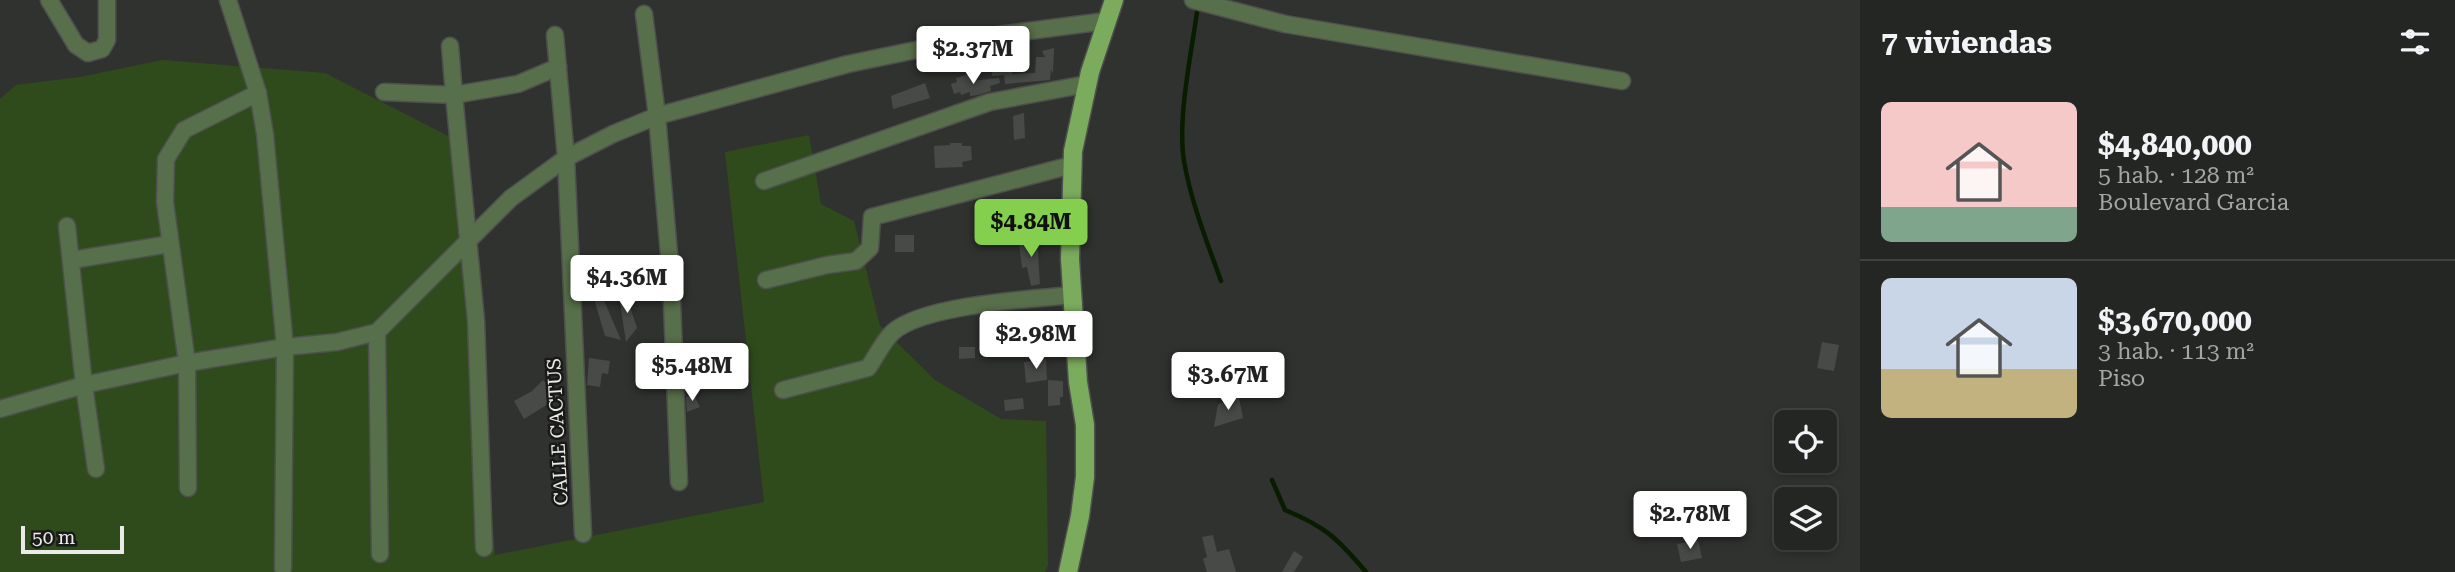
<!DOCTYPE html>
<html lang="es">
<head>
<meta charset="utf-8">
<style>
	:root { --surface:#242623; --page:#2c2e2b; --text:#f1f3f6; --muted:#a3a5a6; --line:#414341; --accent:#84d04e }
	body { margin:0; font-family:"Roboto Serif",serif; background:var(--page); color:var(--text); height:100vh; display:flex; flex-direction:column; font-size:26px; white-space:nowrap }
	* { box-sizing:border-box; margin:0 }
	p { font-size:23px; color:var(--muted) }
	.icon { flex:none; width:38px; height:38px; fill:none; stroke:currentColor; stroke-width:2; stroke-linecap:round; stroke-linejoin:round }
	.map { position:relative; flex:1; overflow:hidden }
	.sheet { display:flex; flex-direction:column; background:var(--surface); width:595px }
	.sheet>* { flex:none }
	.controls { position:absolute; left:1774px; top:410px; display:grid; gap:14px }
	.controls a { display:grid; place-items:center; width:63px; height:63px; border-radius:10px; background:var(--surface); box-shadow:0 4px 10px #0003,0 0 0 2px var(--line); font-size:35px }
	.scale { position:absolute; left:21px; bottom:18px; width:103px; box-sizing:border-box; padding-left:7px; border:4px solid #eaebe9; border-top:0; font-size:19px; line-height:24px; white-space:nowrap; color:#eaebe9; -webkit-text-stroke:5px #191a18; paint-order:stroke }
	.price { position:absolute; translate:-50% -60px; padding:0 16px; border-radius:7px; background:#fff; color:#222; font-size:23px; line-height:46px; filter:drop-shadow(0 2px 4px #0008) }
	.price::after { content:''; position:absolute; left:50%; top:42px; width:21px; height:16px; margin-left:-10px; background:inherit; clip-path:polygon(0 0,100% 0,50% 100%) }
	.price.current { background:var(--accent); color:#111 }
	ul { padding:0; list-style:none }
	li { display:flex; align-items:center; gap:21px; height:175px; padding:0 21px }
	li+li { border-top:2px solid var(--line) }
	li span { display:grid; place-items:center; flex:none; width:196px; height:140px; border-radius:10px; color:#555 }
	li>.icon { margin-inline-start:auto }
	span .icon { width:84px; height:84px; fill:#fffc; stroke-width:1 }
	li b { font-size:30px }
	h2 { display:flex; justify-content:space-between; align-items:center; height:84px; padding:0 21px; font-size:30px }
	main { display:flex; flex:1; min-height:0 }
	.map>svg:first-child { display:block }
	.green { fill:#2f4b1c }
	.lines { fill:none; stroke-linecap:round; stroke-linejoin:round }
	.stream { stroke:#081c00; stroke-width:4.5 }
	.building { fill:#484a47 }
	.minor-casing { stroke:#4e504d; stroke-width:19 }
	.primary-casing { stroke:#4e504d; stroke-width:21 }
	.minor { stroke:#576f4a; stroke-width:16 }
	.primary { stroke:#7bab5d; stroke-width:18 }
	.labels { text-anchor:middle; stroke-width:5; stroke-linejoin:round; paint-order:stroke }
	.street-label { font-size:19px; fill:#eaebe9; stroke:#191a18 }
</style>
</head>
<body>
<main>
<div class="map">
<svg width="1860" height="572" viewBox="0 0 1860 572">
	<rect width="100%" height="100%" fill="#30322f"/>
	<path class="green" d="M 162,60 L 325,73 L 456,140 L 467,192 L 495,555 L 764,502 L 725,152 L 809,135 L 821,204 L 854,221 L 880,326 L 935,380 L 1001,419 L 1046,421 L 1048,565 L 1045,572 L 0,572 L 0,99 L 16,85 L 80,77 Z"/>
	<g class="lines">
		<g class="stream">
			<path d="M 1198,5 C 1192,51 1177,117 1184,161 C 1191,202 1207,242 1221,281"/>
			<path d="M 1272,480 L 1285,510 C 1326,527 1337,538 1366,572"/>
		</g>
	</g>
	<g class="building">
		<path d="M 1054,48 L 1053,74 L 1051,69 L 1050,80 L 1005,84 L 1004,75 L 992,76 L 992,65 L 1011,59 L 1012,74 L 1035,73 L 1036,57 L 1045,57 L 1042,51 Z"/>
		<path d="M 969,74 L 971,81 L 999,78 L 1000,83 L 990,86 L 991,91 L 978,95 L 970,96 L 970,92 L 961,95 L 960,92 L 954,94 L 951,84 L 957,82 L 956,78 Z"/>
		<path d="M 925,83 L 930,98 L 893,109 L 891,96 Z"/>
		<path d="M 1024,113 L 1025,138 L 1014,140 L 1013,116 Z"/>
		<path d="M 950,143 L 962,143 L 962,146 L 971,146 L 972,160 L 962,162 L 963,167 L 935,168 L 934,146 L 950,145 Z"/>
		<rect x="895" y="235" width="19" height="17"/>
		<path d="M 1025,238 L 1037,238 L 1040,284 L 1031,286 L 1027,267 L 1022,268 L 1019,243 L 1025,241 Z"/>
		<path d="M 624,288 L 637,328 L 626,342 L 618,290 Z"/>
		<path d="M 599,289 L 621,340 L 605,336 L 592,292 Z"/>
		<path d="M 1822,342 L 1839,345 L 1834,371 L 1817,368 Z"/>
		<path d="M 959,347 L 975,347 L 975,358 L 959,359 Z"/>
		<path d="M 589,358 L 610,361 L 608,374 L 602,373 L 600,387 L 587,385 Z"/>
		<path d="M 1046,359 L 1047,380 L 1026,383 L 1024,362 Z"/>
		<path d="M 543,380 L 560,397 L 551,406 L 548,404 L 524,419 L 514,401 L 532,391 Z"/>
		<path d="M 1048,380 L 1063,381 L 1063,397 L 1060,397 L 1060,405 L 1048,406 Z"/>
		<path d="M 694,395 L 700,407 L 687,412 L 686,397 Z"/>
		<path d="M 1023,398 L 1024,409 L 1005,411 L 1004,400 Z"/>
		<path d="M 1239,398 L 1243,418 L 1214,427 L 1218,404 Z"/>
		<path d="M 1213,535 L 1217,552 L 1229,549 L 1236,572 L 1207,572 L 1203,559 L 1207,557 L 1202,537 Z"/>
		<path d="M 1698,540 L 1702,558 L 1681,562 L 1677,544 Z"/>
		<path d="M 1294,551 L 1303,557 L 1294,572 L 1282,572 Z"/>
	</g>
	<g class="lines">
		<defs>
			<g id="minor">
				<path d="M 49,0 L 76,45 L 88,53 L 102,49 L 107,40 L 107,0"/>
				<path d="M 228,0 L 258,93 L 265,134 L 285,347 L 283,568"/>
				<path d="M 1193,0 L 1285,24 L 1622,81"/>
				<path d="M 644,14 L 657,116 L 671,277 L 679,482"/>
				<path d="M 555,35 L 566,158 L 583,534"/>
				<path d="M 450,46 L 454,95 L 518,84 L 558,67"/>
				<path d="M 384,92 L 454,95 L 476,321 L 484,548"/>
				<path d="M 764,181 L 990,102 L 1087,84"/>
				<path d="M 67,226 L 84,385 L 96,469"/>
				<path d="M 72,260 L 170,244"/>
				<path d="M 766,280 L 827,265 L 856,261 L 870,248 L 872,217 L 1072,165"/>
				<path d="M 377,332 L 380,554"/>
				<path d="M 783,390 L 868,368 C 876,357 883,341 893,332 C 923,305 1030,299 1073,295"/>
				<path d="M 0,409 L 84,385 L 187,363 L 285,347 L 337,342 L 377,332 L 511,198 L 566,158 L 613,134 L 657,116 L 848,64 L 974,38 L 1106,21"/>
				<path d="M 188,488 L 187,363 L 165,202 L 166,159 L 184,130 L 258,93"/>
			</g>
			<path id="primary" d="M 1068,572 L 1080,516 L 1085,477 L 1085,425 L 1078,382 L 1070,259 L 1073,151 L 1090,72 L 1114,0"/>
		</defs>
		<use href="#minor" class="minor-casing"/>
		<use href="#primary" class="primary-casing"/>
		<use href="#minor" class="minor"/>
		<use href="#primary" class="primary"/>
	</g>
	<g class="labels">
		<g class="street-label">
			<text transform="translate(557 432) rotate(-93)" y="7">CALLE CACTUS</text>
		</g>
	</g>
</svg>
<div class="controls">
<a><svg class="icon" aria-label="locate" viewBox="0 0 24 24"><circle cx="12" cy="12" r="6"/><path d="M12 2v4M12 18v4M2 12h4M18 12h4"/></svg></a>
<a><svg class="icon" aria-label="layers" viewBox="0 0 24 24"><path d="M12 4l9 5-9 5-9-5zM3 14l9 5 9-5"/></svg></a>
</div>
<div class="scale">50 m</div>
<b class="price" style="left:973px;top:86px">$2.37M</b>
<b class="price current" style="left:1031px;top:259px">$4.84M</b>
<b class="price" style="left:627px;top:315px">$4.36M</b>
<b class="price" style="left:1036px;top:371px">$2.98M</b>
<b class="price" style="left:692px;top:403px">$5.48M</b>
<b class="price" style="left:1228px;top:412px">$3.67M</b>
<b class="price" style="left:1690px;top:551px">$2.78M</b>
</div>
<section class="sheet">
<h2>7 viviendas<svg class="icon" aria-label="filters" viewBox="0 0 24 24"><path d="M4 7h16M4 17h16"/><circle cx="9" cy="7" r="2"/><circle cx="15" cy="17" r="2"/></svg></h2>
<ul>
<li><span style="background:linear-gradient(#f6c9c9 75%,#7fa58c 0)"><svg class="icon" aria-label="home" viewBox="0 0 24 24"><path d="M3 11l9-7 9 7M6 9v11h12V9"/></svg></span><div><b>$4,840,000</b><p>5 hab. · 128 m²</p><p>Boulevard Garcia</p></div></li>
<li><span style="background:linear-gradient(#c9d6e8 65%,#c2b280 0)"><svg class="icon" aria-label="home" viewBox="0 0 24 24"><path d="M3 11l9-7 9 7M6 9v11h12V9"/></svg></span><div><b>$3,670,000</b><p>3 hab. · 113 m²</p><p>Piso</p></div></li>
</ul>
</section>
</main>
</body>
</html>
